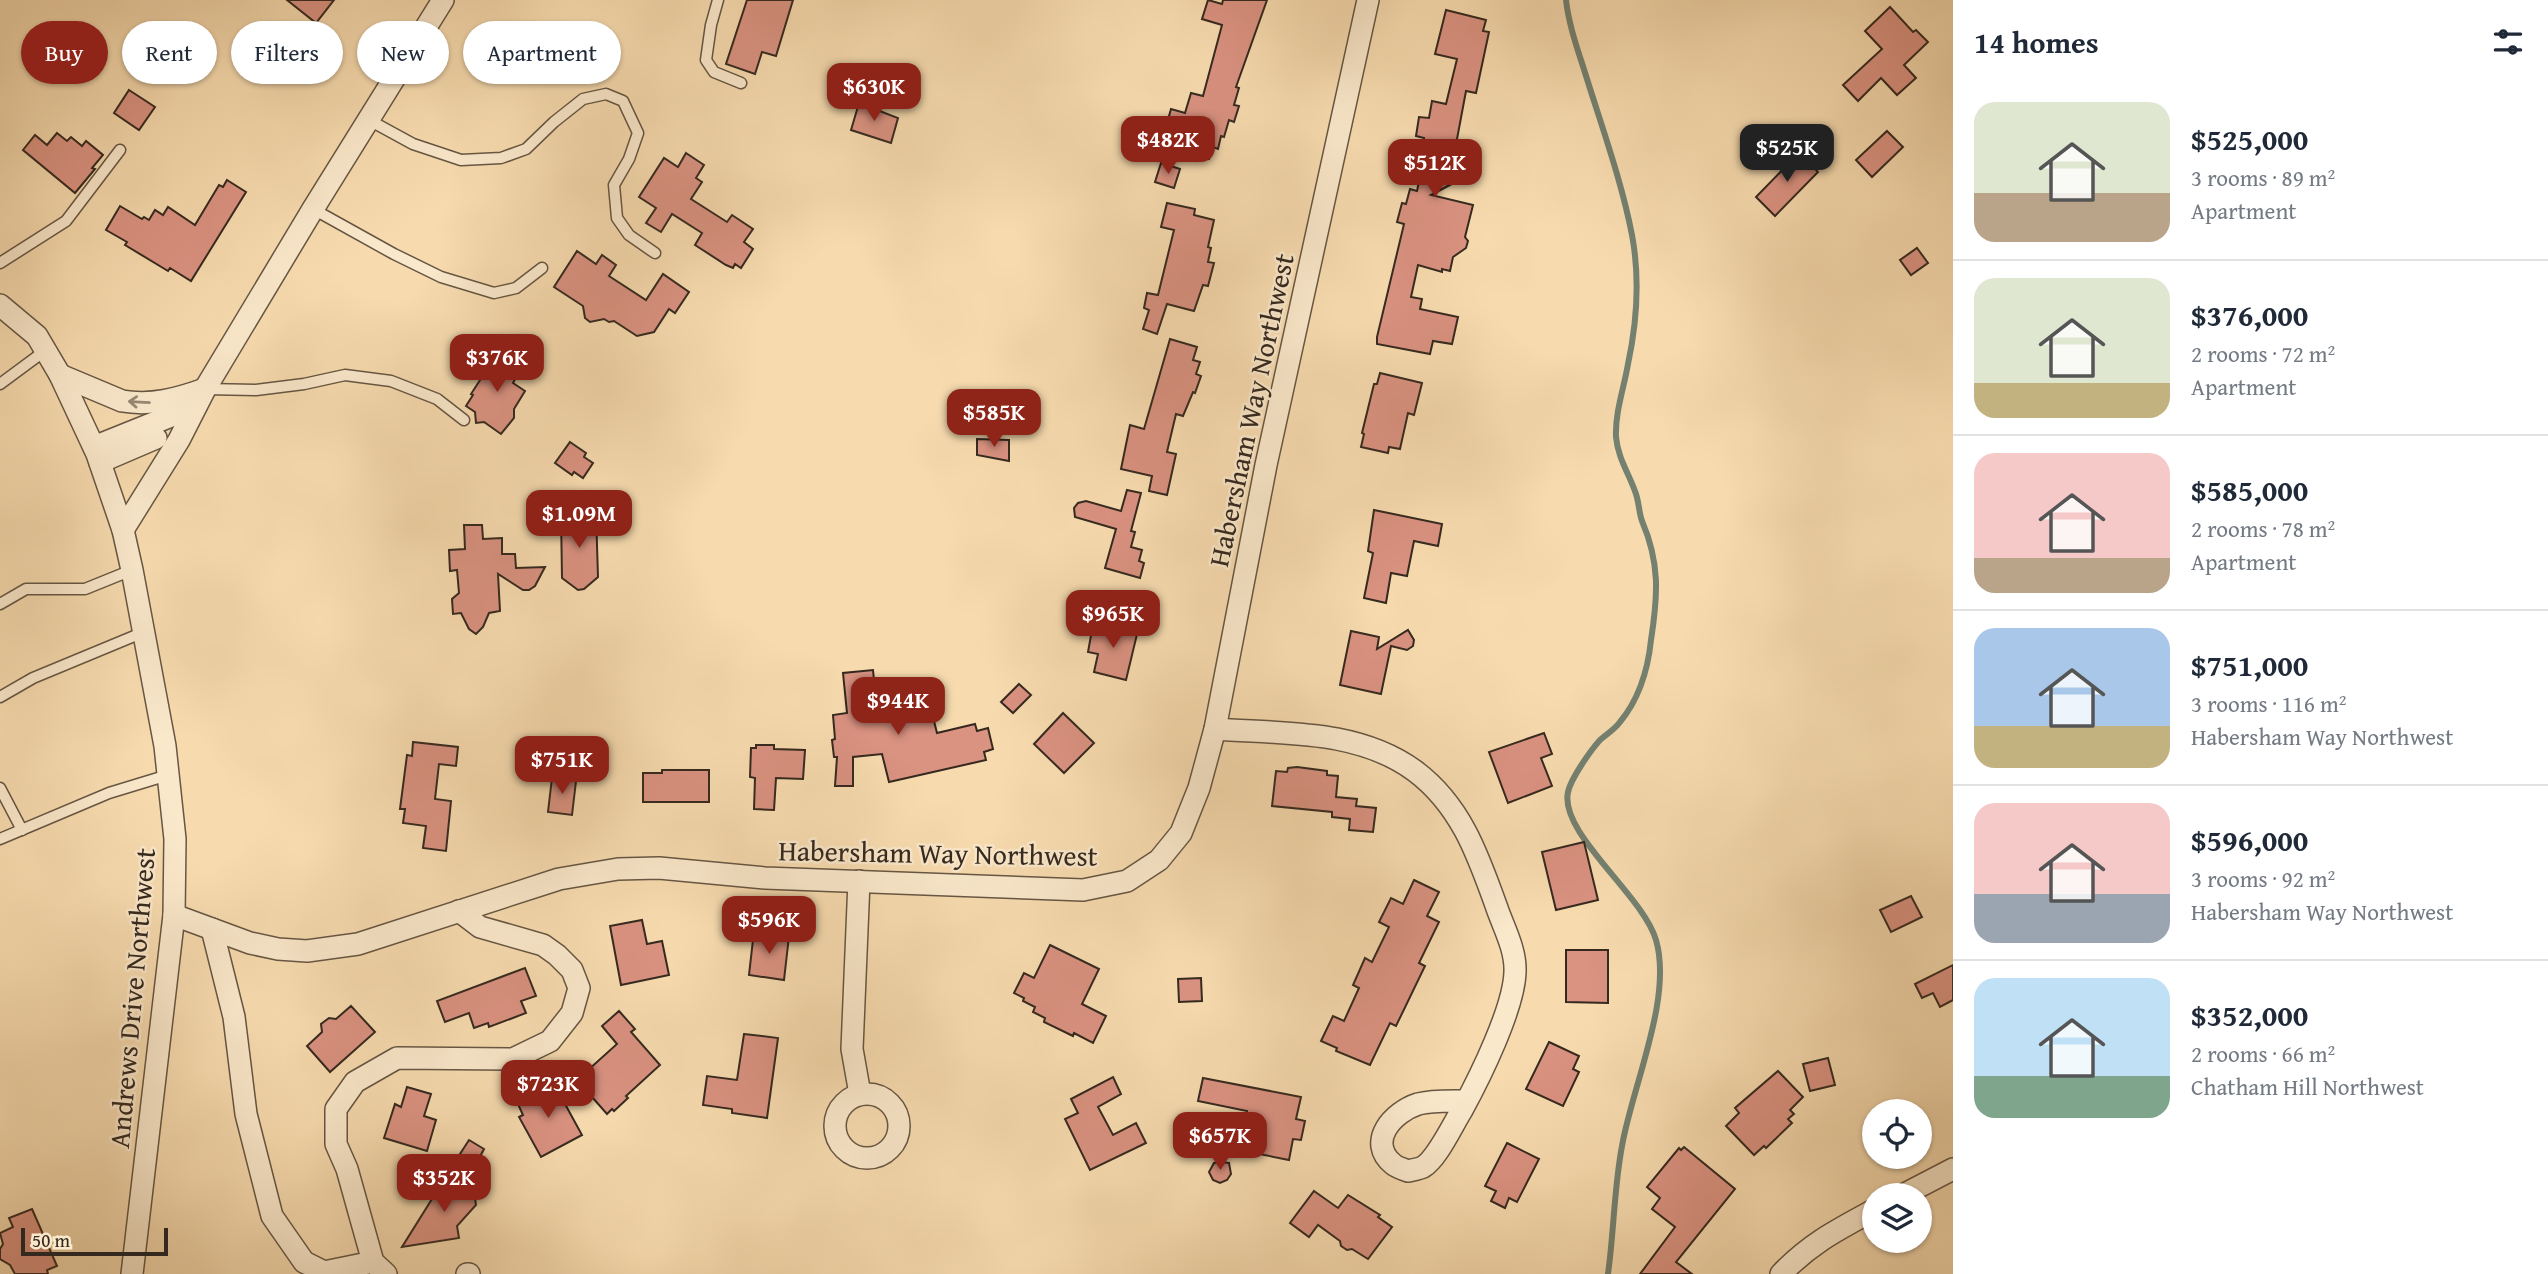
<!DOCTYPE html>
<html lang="en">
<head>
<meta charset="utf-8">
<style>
	:root { --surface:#fff; --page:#f2f2f3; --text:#1f2937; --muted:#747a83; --line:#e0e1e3; --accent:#8f2418 }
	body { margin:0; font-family:"Gentium Book Plus",serif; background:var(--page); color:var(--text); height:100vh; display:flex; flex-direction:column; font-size:26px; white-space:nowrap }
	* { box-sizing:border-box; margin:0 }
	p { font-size:23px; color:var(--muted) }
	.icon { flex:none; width:38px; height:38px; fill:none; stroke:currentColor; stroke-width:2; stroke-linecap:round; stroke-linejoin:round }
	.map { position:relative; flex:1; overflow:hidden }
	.panel { display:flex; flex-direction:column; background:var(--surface); width:595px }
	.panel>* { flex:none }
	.hud { position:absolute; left:21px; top:21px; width:665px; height:63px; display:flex; gap:14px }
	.buttons { position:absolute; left:1862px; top:1099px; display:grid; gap:14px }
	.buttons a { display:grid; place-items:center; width:70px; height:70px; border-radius:50%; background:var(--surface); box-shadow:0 2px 5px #0004; font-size:35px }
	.scale { position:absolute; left:21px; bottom:18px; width:147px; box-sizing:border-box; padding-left:7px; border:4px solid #35291f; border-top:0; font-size:19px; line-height:24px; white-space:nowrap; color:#35291f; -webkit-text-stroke:5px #fae8cb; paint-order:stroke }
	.price { position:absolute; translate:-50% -60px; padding:0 16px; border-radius:14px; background:var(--accent); color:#fff; font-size:23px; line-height:46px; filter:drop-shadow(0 2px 4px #0008) }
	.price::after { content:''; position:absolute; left:50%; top:42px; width:21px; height:16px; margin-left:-10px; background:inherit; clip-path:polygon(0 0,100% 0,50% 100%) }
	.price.selected { background:#222; color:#fff }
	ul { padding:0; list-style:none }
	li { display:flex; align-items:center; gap:21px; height:175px; padding:0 21px }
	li+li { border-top:2px solid var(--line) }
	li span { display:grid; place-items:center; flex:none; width:196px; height:140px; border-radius:21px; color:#555 }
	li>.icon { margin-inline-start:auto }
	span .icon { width:84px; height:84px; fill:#fffc; stroke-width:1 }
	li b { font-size:30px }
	h2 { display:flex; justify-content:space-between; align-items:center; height:84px; padding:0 21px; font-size:30px }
	.tag { padding:0 24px; border-radius:32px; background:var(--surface); box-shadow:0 2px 5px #0004; font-size:24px; line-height:63px }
	.tag.selected { background:var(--accent); color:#fff }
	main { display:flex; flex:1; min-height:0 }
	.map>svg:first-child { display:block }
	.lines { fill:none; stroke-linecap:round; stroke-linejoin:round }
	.stream { stroke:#748171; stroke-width:6 }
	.building { fill:#da9281; stroke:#35291f; stroke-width:2 }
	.service-casing { stroke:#665643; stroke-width:13 }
	.minor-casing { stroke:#665643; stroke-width:24 }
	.service { stroke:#fae8cb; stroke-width:10 }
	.minor { stroke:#fae8cb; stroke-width:21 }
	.oneway { stroke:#988875 }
	.labels { text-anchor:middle; stroke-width:5; stroke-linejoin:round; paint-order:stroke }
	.street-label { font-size:28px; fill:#35291f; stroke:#fae8cb }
</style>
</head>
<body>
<main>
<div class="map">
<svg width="1953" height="1274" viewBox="0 0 1953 1274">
	<rect width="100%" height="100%" fill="#f7dbaf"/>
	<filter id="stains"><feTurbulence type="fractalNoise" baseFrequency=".00286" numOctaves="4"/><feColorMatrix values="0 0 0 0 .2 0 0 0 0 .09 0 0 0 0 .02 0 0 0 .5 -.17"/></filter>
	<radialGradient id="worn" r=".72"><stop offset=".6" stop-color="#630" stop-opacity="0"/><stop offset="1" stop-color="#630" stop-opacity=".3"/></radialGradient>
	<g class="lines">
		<path class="stream" d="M 1566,0 C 1569,27 1579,53 1587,79 C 1603,130 1622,183 1632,235 C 1640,278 1637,322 1628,364 C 1624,388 1615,412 1616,437 C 1618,459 1630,475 1636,494 C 1639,503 1639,513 1642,521 C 1660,563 1658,595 1651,640 C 1648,669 1639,699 1620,722 C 1615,729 1607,734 1600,740 C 1591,750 1571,778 1568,792 C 1559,833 1643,895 1656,940 C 1673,998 1632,1087 1622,1146 C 1614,1188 1614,1231 1608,1274"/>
	</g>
	<g class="building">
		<path d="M 287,0 L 334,0 L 316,23 Z"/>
		<path d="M 747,0 L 793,0 L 776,56 L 762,52 L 755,74 L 726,64 Z"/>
		<path d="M 1208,0 L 1222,4 L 1223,0 L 1267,0 L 1236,87 L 1239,88 L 1234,105 L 1239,106 L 1234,122 L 1229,120 L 1224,137 L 1221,136 L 1218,149 L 1213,147 L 1209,159 L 1184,152 L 1188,138 L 1165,130 L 1171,109 L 1185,113 L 1191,93 L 1203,96 L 1222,25 L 1202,19 Z"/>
		<path d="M 1890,7 L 1913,32 L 1916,30 L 1928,42 L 1904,65 L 1916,78 L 1897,95 L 1881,78 L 1858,101 L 1843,85 L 1882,49 L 1865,31 Z"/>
		<path d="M 1446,10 L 1486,20 L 1483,31 L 1489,32 L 1476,93 L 1466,91 L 1454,155 L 1465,169 L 1463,178 L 1431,195 L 1473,205 L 1465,237 L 1468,241 L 1466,248 L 1453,257 L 1450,271 L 1442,269 L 1442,272 L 1418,265 L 1411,297 L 1422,299 L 1420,309 L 1458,317 L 1452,344 L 1433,341 L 1430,354 L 1377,344 L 1377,337 L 1404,224 L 1397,222 L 1402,203 L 1406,204 L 1410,189 L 1417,191 L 1424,157 L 1421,157 L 1424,138 L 1416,136 L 1419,117 L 1429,118 L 1432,101 L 1446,104 L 1457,59 L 1435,54 Z"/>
		<path d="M 129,90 L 155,107 L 139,130 L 114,113 Z"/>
		<path d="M 859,103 L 898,118 L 891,143 L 851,130 Z"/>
		<path d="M 1887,131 L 1903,147 L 1872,177 L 1856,160 Z"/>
		<path d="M 57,133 L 67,141 L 71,137 L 82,146 L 86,141 L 103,155 L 92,168 L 95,169 L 75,193 L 23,150 L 35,135 L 47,145 Z"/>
		<path d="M 686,153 L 704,165 L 696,178 L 702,182 L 691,199 L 727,222 L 732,215 L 753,229 L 744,242 L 753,249 L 741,268 L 735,264 L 733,268 L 726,265 L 695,245 L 702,233 L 672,214 L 661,232 L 646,223 L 656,208 L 639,197 L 664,158 L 678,167 Z"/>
		<path d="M 1799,153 L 1818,172 L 1775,216 L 1756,197 Z"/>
		<path d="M 1161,163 L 1180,169 L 1174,188 L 1155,182 Z"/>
		<path d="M 227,180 L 246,192 L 191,281 L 170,268 L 168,271 L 125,245 L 127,242 L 106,230 L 120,206 L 142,219 L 144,217 L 149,220 L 155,210 L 163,215 L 168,207 L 195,225 L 219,185 L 223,187 Z"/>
		<path d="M 1167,203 L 1195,209 L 1194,215 L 1214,220 L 1208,247 L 1211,248 L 1208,262 L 1214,263 L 1208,286 L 1203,285 L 1194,311 L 1167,304 L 1157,334 L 1143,329 L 1149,310 L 1144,308 L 1147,293 L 1158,295 L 1174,230 L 1161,227 Z"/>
		<path d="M 1917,248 L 1928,263 L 1911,275 L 1900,260 Z"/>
		<path d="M 577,251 L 596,264 L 602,255 L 616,265 L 609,276 L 646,300 L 663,274 L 689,292 L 675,313 L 669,309 L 654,332 L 637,336 L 614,321 L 609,322 L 604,319 L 590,322 L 585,318 L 583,306 L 554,287 Z"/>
		<path d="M 1170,339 L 1197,347 L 1193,360 L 1200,362 L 1196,374 L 1201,376 L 1195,393 L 1193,392 L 1183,416 L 1176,414 L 1167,452 L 1176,454 L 1167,495 L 1149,491 L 1152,476 L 1121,469 L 1130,425 L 1144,429 Z"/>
		<path d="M 503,351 L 523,364 L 513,383 L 525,391 L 514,409 L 514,418 L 501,434 L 484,422 L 476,423 L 475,412 L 466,406 L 473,395 L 471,394 L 493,360 L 495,362 Z"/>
		<path d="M 1380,373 L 1422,383 L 1414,415 L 1408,413 L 1400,449 L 1389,447 L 1388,453 L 1361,447 L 1364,434 L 1362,433 L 1374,384 L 1377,384 Z"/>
		<path d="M 977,439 L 1009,440 L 1009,461 L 977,455 Z"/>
		<path d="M 570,442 L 586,453 L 584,457 L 593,463 L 583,478 L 574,472 L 572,475 L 555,463 Z"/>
		<path d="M 1127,490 L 1141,493 L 1131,531 L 1135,532 L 1131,547 L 1142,550 L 1139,561 L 1144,563 L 1140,578 L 1105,568 L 1116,529 L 1075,517 L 1074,508 L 1078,503 L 1086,501 L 1121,511 Z"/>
		<path d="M 1374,510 L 1442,524 L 1438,546 L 1414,541 L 1407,576 L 1391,573 L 1386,603 L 1364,598 L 1373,553 L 1368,551 Z"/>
		<path d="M 596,513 L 598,577 L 584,589 L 578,590 L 562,578 L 561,515 Z"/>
		<path d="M 464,525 L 482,525 L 483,539 L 502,538 L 502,554 L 515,554 L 516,568 L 545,567 L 535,586 L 529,590 L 523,590 L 498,574 L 500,611 L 489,613 L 483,627 L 476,634 L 469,629 L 461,613 L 453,614 L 452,599 L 459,593 L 457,570 L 450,571 L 449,550 L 465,549 Z"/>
		<path d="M 1106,623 L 1138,630 L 1126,680 L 1094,672 L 1098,654 L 1088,652 L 1092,630 L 1103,633 Z"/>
		<path d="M 1408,630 L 1414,640 L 1413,646 L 1407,650 L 1391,646 L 1381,694 L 1340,685 L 1351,631 L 1379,637 L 1377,649 Z"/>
		<path d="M 873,670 L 877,711 L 891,710 L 892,714 L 926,706 L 927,710 L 931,709 L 937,733 L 975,724 L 977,731 L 988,728 L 993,749 L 984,752 L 986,760 L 889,782 L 882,754 L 853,757 L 853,786 L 835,786 L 837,757 L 834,757 L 832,740 L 835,739 L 833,715 L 847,713 L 843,673 Z"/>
		<path d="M 1019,684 L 1031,695 L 1013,713 L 1001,702 Z"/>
		<path d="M 1063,713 L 1094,743 L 1064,773 L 1034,744 Z"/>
		<path d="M 1544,733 L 1552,754 L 1541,758 L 1552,786 L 1508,803 L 1489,752 Z"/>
		<path d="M 413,742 L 458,747 L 456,766 L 439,764 L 435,799 L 451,801 L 446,851 L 423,848 L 426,826 L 403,823 L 405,809 L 400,809 L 407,755 L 412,756 Z"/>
		<path d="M 756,745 L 774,745 L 774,749 L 805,750 L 803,779 L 776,778 L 774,810 L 754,809 L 755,778 L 750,777 L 751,748 L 756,748 Z"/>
		<path d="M 1297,767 L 1327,771 L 1327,775 L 1338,776 L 1336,797 L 1357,799 L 1356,806 L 1376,808 L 1373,832 L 1349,830 L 1350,819 L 1332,817 L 1332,812 L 1272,806 L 1276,771 L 1287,772 L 1288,768 Z"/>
		<path d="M 662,770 L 709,770 L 709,802 L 643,802 L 643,773 L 662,773 Z"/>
		<path d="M 552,778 L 576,781 L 572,815 L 548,812 Z"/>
		<path d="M 1584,842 L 1598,900 L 1556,910 L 1542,852 Z"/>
		<path d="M 1414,880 L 1439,892 L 1427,916 L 1439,922 L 1419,963 L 1425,966 L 1396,1026 L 1390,1023 L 1370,1065 L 1336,1051 L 1337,1048 L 1321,1041 L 1333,1016 L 1344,1021 L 1359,988 L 1353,985 L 1365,958 L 1372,962 L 1389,927 L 1379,922 L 1391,898 L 1403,904 Z"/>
		<path d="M 1911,896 L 1922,917 L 1891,932 L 1880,910 Z"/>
		<path d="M 642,920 L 647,944 L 662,941 L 669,975 L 621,985 L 610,926 Z"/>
		<path d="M 754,931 L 789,936 L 784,980 L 749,975 Z"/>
		<path d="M 1050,945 L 1099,969 L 1082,1004 L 1106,1016 L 1093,1043 L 1074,1033 L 1073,1036 L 1044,1022 L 1045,1018 L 1033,1012 L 1035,1007 L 1023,1001 L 1024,998 L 1014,993 L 1024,973 L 1034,978 Z"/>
		<path d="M 1566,950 L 1608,950 L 1608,1003 L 1566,1002 Z"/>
		<path d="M 1953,965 L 1953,1000 L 1940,1007 L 1933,993 L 1922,998 L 1915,984 Z"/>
		<path d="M 525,968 L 536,996 L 521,1001 L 526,1013 L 489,1027 L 488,1023 L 474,1028 L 469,1013 L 445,1022 L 437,1001 Z"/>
		<path d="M 1201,978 L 1202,1001 L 1179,1002 L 1178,979 Z"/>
		<path d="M 351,1006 L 375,1032 L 330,1072 L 307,1046 L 322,1032 L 321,1024 L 329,1018 L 336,1019 Z"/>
		<path d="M 619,1011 L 635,1029 L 631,1032 L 660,1065 L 626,1096 L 628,1098 L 614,1111 L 612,1109 L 607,1114 L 577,1080 L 617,1044 L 602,1026 Z"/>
		<path d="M 744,1034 L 778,1038 L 767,1118 L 732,1113 L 732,1109 L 703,1105 L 707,1076 L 737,1080 Z"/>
		<path d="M 1549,1042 L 1579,1056 L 1573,1069 L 1579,1072 L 1563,1106 L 1526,1089 Z"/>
		<path d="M 1828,1058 L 1835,1085 L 1810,1091 L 1803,1064 Z"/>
		<path d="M 1778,1071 L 1803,1097 L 1790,1110 L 1794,1114 L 1788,1119 L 1792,1123 L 1766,1148 L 1764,1146 L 1754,1155 L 1726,1126 L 1739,1113 L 1735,1108 Z"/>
		<path d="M 1113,1077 L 1121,1094 L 1098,1107 L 1113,1135 L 1136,1123 L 1146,1143 L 1090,1170 L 1065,1119 L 1078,1113 L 1071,1099 Z"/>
		<path d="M 1203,1078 L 1301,1097 L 1296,1119 L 1305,1121 L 1301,1140 L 1293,1139 L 1289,1160 L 1239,1150 L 1247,1111 L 1198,1101 Z"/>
		<path d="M 553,1082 L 582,1135 L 541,1157 L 519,1117 L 523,1115 L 517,1102 Z"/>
		<path d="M 407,1087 L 431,1094 L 424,1116 L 436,1120 L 427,1151 L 384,1138 L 395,1104 L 401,1107 Z"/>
		<path d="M 469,1140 L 484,1149 L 476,1164 L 460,1154 Z"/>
		<path d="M 1507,1143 L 1539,1159 L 1517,1202 L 1509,1198 L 1505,1208 L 1491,1201 L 1496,1191 L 1485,1186 Z"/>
		<path d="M 1684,1147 L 1735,1189 L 1676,1262 L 1692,1274 L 1640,1274 L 1675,1227 L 1652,1209 L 1660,1198 L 1647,1187 L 1679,1148 L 1681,1150 Z"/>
		<path d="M 1220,1162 L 1229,1163 L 1231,1174 L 1227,1180 L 1220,1183 L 1213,1180 L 1209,1172 L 1214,1163 Z"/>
		<path d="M 472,1179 L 476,1205 L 457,1226 L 459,1238 L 402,1247 L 442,1183 Z"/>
		<path d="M 1314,1191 L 1338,1208 L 1348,1195 L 1380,1215 L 1378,1217 L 1392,1227 L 1368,1259 L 1352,1249 L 1347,1250 L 1341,1246 L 1340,1241 L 1318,1225 L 1309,1237 L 1290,1223 Z"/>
		<path d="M 32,1209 L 57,1266 L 47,1270 L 48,1274 L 15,1274 L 10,1265 L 0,1259 L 0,1249 L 3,1244 L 0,1233 L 13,1227 L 9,1218 Z"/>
	</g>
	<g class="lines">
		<defs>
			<g id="service">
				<path d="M 718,0 L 711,25 L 706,60 L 714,72 L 741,83"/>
				<path d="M 369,120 L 413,144 L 461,160 L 501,158 L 526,149 L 554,122 L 583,99 L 606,94 L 623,101 L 638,133 L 629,159 L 614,185 L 617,218 L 629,235 L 655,253"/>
				<path d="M 313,209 L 394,254 L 441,277 L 494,293 L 516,288 L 542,268"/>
				<path d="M 0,263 L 66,221 L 120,150"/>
				<path d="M 0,384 L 46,350"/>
				<path d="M 205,389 L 256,390 L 304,384 L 345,375 L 391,381 L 437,399 L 464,420"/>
				<path d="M 0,604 L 26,589 L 85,589 L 132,570"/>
				<path d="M 0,697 L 33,678 L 144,632"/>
				<path d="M 0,788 L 22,830"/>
				<path d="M 0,839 L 109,793 L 168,775"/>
			</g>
			<g id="minor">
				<path d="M 0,305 L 37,336 L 60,375 L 97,454 L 123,530 L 132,570 L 165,746 L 175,839 L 174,915 L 132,1274"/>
				<path d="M 60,375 L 122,401 C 152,406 177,399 205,389"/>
				<path d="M 94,447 L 196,406"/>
				<path d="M 100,462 L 156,438"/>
				<path d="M 123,530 L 179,440 L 205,389 L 313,209 L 443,0"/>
				<path d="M 1215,729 C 1283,734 1358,729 1415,771 C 1462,806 1479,858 1498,911 C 1505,930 1516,951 1515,972 C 1514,1008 1480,1077 1462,1110 C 1453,1124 1437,1159 1423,1167 C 1419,1169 1412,1170 1408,1171 C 1403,1169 1396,1167 1393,1164 C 1366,1142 1393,1112 1418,1104 C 1433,1100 1451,1101 1466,1101"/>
				<path d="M 859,881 L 852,1049 L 860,1094"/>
				<path d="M 174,915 L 250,943 L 278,949 L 307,951 L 358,944 L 559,879 L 618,869 L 659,868 L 765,878 L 1083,890 L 1127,881 L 1159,860 L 1181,833 L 1199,788 L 1215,729 L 1266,465 L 1368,0"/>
				<path d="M 212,929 L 234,1017 L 246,1114 L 272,1216 L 304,1262 L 324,1272 L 373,1262"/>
				<circle cx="867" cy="1126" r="32"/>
				<path d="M 1903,1195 L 1953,1169"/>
				<path d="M 386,1274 L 373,1262 L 347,1169 L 336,1144 L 336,1109 L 355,1082 L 397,1058 L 513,1059 L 550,1041 L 572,1013 L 579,988 L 572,970 L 557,955 L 543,945 L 480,927 L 459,911"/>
				<path d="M 467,1274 L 469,1274"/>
				<path d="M 1781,1274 C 1811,1243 1837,1230 1874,1210"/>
			</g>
		</defs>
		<use href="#service" class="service-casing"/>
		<use href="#minor" class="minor-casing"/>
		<use href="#service" class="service"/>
		<use href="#minor" class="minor"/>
	</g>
	<defs><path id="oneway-shaft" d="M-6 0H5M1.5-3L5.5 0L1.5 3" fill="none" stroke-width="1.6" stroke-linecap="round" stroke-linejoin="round" transform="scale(1.75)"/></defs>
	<use class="oneway" href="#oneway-shaft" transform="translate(139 402) rotate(-177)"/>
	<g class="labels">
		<g class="street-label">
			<text transform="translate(1251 410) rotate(-78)" y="10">Habersham Way Northwest</text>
			<text transform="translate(938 853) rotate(1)" y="10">Habersham Way Northwest</text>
			<text transform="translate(132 998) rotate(-85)" y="10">Andrews Drive Northwest</text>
		</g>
	</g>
	<rect width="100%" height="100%" filter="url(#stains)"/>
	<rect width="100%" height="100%" fill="url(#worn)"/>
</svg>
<div class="buttons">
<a><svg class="icon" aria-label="locate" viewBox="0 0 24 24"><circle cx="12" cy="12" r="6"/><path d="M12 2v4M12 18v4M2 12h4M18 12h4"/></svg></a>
<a><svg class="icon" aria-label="layers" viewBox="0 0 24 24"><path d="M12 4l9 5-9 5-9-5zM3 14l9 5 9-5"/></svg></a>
</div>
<div class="scale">50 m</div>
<b class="price" style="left:874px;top:123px">$630K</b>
<b class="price" style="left:1168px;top:176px">$482K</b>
<b class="price selected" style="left:1787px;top:184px">$525K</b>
<b class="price" style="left:1435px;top:199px">$512K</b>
<b class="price" style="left:497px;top:394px">$376K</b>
<b class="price" style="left:994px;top:449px">$585K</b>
<b class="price" style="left:579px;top:550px">$1.09M</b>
<b class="price" style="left:1113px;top:650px">$965K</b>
<b class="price" style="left:898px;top:737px">$944K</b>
<b class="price" style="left:562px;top:796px">$751K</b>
<b class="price" style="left:769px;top:956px">$596K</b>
<b class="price" style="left:548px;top:1120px">$723K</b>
<b class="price" style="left:1220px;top:1172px">$657K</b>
<b class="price" style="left:444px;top:1214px">$352K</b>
<div class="hud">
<a class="tag selected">Buy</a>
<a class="tag">Rent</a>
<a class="tag">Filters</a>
<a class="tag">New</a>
<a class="tag">Apartment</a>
</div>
</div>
<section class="panel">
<h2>14 homes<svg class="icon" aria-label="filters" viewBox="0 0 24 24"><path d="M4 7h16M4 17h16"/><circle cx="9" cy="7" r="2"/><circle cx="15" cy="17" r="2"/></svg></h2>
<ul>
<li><span style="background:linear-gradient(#dfe7d0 65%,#b9a48a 0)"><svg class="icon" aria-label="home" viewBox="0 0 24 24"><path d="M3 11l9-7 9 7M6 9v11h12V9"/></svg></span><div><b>$525,000</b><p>3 rooms · 89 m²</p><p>Apartment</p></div></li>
<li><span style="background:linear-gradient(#dfe7d0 75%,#c2b280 0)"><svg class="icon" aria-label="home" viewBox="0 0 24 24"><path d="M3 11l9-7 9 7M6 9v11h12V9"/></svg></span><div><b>$376,000</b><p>2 rooms · 72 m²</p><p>Apartment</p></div></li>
<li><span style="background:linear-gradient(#f6c9c9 75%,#b9a48a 0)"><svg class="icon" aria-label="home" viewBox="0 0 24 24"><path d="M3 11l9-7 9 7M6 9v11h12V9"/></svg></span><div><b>$585,000</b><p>2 rooms · 78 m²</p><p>Apartment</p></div></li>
<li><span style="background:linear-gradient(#a9c7e8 70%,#c2b280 0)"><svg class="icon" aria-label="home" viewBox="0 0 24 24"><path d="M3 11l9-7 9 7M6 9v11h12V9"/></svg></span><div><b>$751,000</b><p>3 rooms · 116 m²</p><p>Habersham Way Northwest</p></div></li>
<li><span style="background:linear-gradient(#f6c9c9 65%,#9aa5b1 0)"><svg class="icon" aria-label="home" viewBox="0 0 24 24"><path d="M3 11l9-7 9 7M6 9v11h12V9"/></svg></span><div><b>$596,000</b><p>3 rooms · 92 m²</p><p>Habersham Way Northwest</p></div></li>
<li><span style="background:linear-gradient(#bfe0f5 70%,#7fa58c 0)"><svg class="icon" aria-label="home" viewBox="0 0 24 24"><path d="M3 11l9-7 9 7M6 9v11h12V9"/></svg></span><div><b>$352,000</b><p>2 rooms · 66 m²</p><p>Chatham Hill Northwest</p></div></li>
</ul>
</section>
</main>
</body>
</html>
